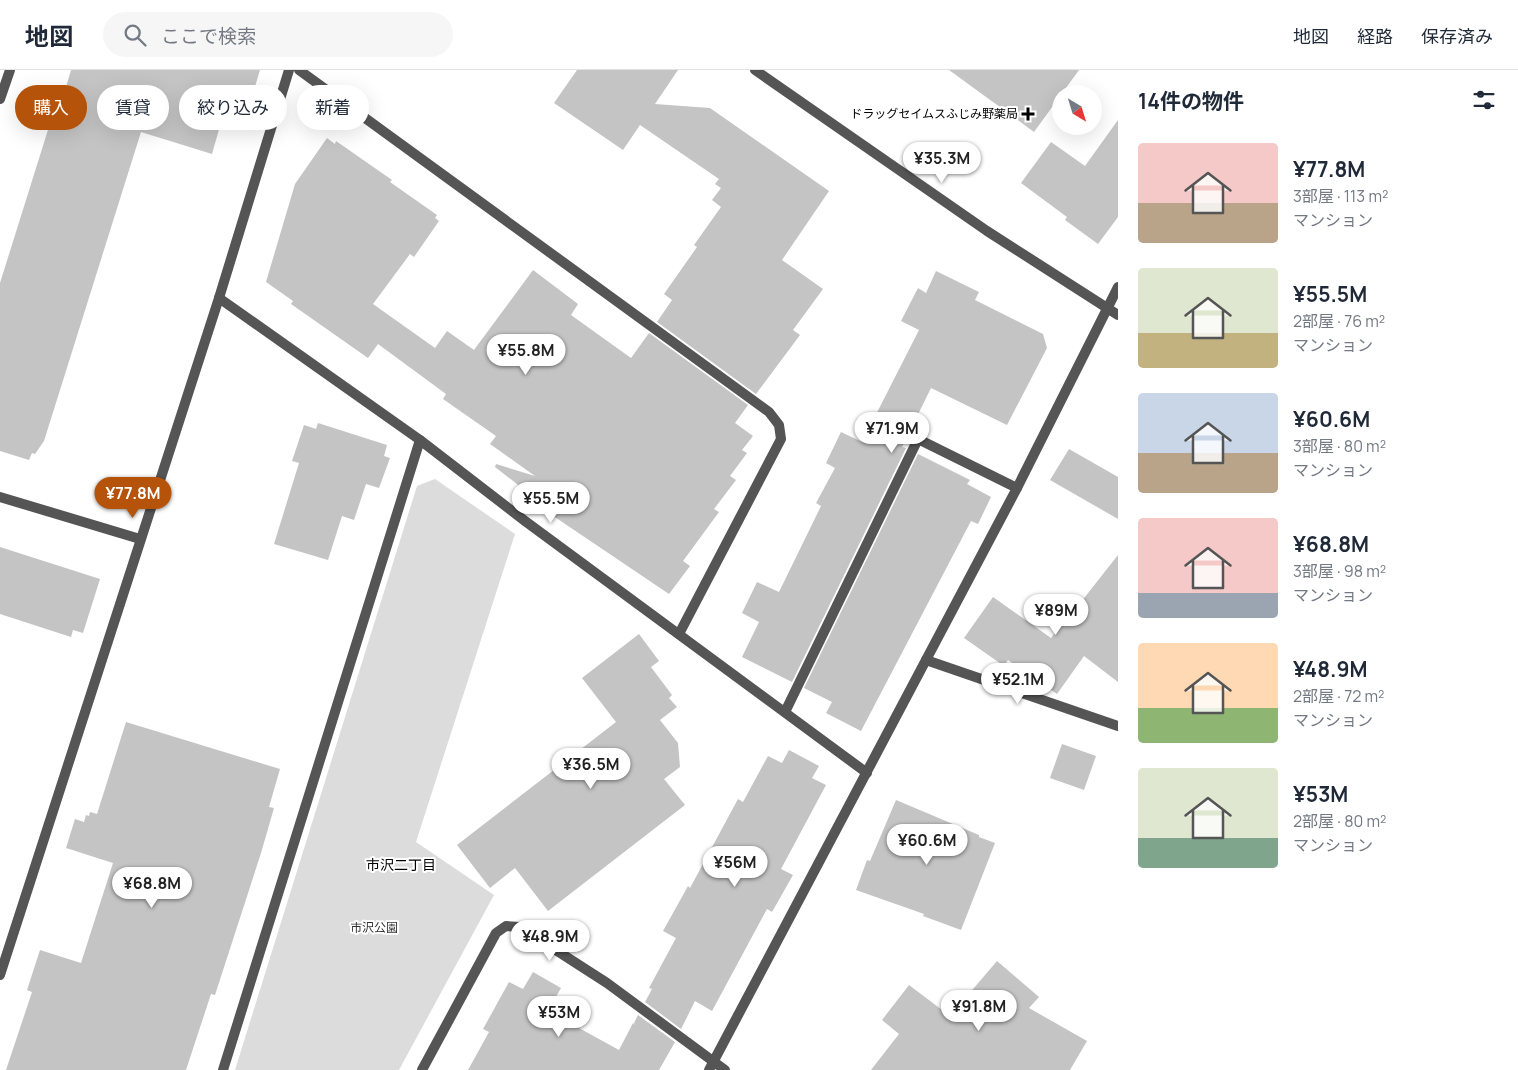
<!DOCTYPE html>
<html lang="ja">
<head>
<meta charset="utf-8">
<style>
	:root { --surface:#fff; --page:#f6f6f7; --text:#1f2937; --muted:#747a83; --line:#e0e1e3; --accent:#b45309 }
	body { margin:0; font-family:Manrope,"Noto Sans JP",sans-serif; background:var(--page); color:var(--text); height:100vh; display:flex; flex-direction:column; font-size:19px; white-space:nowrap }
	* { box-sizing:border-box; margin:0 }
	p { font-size:16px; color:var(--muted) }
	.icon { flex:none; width:28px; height:28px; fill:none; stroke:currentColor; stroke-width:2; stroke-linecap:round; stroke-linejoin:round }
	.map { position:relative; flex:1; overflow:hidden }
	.panel { display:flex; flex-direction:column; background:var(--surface); width:400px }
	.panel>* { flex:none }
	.guide { position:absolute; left:15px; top:15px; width:475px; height:45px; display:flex; gap:10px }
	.needle { width:32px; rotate:142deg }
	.buttons { position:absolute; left:1052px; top:15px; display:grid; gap:10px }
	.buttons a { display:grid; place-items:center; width:50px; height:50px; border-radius:50%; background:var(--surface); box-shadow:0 5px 20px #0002; font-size:25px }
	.price { position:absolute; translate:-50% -42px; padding:0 11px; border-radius:18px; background:#fff; color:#222; font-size:16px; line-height:32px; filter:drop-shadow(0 1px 2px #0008) }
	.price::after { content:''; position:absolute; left:50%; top:30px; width:15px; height:11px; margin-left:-8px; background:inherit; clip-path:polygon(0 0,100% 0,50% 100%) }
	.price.active { background:var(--accent); color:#fff }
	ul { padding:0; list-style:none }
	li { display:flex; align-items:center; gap:15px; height:125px; padding:0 20px }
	li span { display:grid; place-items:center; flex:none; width:140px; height:100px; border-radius:5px; color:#555 }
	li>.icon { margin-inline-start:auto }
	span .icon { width:60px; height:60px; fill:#fffc; stroke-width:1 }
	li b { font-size:21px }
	h2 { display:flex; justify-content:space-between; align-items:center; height:60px; padding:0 20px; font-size:21px }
	.tag { padding:0 18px; border-radius:22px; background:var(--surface); box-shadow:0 5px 20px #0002; font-size:18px; line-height:45px }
	.tag.active { background:var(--accent); color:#fff }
	header { display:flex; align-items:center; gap:30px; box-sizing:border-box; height:70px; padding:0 25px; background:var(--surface); border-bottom:1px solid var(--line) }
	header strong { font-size:24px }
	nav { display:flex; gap:28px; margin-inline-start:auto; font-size:18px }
	.search { width:350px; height:45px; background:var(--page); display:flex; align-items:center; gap:12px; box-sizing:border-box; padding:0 18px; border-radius:28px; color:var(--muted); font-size:19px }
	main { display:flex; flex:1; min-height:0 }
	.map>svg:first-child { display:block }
	.green { fill:#dcdcdc }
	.building { fill:#c4c4c4 }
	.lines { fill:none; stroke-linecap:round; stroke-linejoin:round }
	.service { stroke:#555; stroke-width:10 }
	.minor { stroke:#555; stroke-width:10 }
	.tertiary { stroke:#555; stroke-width:10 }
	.poi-dot { fill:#000; stroke:#fff; stroke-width:2 }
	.labels { text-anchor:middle; stroke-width:4; stroke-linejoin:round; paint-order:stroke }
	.poi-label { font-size:12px; fill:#000; stroke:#fff; text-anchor:end }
	.park-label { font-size:12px; fill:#333; stroke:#fff }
	.neighbourhood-label { font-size:14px; fill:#000; stroke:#fff }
</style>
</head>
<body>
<header>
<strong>地図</strong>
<div class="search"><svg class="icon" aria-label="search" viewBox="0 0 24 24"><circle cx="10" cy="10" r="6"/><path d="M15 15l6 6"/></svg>ここで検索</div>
<nav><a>地図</a><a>経路</a><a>保存済み</a></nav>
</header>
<main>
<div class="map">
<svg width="1118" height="1000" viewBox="0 0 1118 1000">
	<rect width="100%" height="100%" fill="#fff"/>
	<path class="green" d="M 435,409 L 515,464 L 416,772 L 494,825 L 399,1000 L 235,1000 L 417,416 Z"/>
	<g class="building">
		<path d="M 71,0 L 260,0 L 254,20 L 258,21 L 249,49 L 224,42 L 212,84 L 141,62 L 44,371 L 35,384 L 32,383 L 29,390 L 0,381 L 0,213 L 52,47 L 57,48 Z"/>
		<path d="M 577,0 L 678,0 L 655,34 L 710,38 L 829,121 L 782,190 L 823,219 L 793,260 L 800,265 L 756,324 L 657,252 L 672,230 L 664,224 L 697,177 L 694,175 L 721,137 L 712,130 L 721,118 L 715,114 L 719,109 L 640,55 L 623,80 L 554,33 Z"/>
		<path d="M 949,0 L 1079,0 L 1034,62 Z"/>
		<path d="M 1118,50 L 1118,147 L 1098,174 L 1065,150 L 1067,147 L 1021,113 L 1051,72 L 1085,96 Z"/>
		<path d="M 327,68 L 335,74 L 336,71 L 392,110 L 390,112 L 437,145 L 435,148 L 439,151 L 414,187 L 410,184 L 373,234 L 435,278 L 447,261 L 474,280 L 533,200 L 578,234 L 571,245 L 631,288 L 649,263 L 748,335 L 735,353 L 753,366 L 742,380 L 747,383 L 730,406 L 736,410 L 714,439 L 719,442 L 683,491 L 690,496 L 669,524 L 537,435 L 540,432 L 495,397 L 496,394 L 535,406 L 490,374 L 496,366 L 443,329 L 446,324 L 378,274 L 368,288 L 291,234 L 293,231 L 266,212 L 295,114 Z"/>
		<path d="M 936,201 L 979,222 L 975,230 L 1043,264 L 1047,278 L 1007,355 L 931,318 L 902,377 L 906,378 L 792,612 L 742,587 L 759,552 L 742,543 L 757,512 L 779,522 L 821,436 L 816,433 L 835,398 L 826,393 L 841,362 L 862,372 L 919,260 L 901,251 L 918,218 L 926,223 Z"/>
		<path d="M 318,353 L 387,375 L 384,386 L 390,388 L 379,418 L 366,414 L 354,450 L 342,446 L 328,490 L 274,474 L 299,393 L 292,391 L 304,355 L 316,359 Z"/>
		<path d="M 1069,379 L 1118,407 L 1118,449 L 1050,410 Z"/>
		<path d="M 918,384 L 970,410 L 967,414 L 991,427 L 978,454 L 971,451 L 861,661 L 826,643 L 832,632 L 804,618 Z"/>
		<path d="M 0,477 L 100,509 L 83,563 L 73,560 L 71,567 L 0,544 Z"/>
		<path d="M 1118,485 L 1118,612 L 1084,586 L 1057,624 L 1008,590 L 1004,596 L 964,568 L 993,527 L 1051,568 L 1079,531 L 1081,532 Z"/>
		<path d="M 639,564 L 659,591 L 651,597 L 672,625 L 669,628 L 677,637 L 660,650 L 678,673 L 680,697 L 664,709 L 685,735 L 548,841 L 515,798 L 490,818 L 457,775 L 616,652 L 582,608 Z"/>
		<path d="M 126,652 L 280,699 L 269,737 L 274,738 L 261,783 L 215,925 L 211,924 L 186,1000 L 6,1000 L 32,922 L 27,920 L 40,880 L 81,893 L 113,793 L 66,778 L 75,749 L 84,752 L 86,745 L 89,746 L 90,742 L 97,744 Z"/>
		<path d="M 1062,674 L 1096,686 L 1084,720 L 1050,708 Z"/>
		<path d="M 789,680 L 819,696 L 812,708 L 826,715 L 781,799 L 793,805 L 772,842 L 767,839 L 712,941 L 695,931 L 681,959 L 645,932 L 652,919 L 649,918 L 676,868 L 663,861 L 688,816 L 690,818 L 738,729 L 743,732 L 768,686 L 782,693 Z"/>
		<path d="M 896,730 L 979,765 L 979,767 L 995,773 L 961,860 L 923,846 L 924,844 L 856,820 L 867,790 L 870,791 Z"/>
		<path d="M 997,891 L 1039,927 L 1029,938 L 1087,971 L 1070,1000 L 871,1000 L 899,964 L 882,950 L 909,915 L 950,946 Z"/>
		<path d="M 533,902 L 561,918 L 548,941 L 619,980 L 633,953 L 635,955 L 634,953 L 638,945 L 675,972 L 659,1000 L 468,1000 L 489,962 L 483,959 L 509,912 L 523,919 Z"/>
	</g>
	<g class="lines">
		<path class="service" d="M 785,642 L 918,369 L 1017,418"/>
		<g class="minor">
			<path d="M 299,0 L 769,342 L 779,355 L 781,369 L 679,564"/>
			<path d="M 219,228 L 420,370 L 525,451 L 867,703"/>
			<path d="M 0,427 L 140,469"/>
			<path d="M 926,590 L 1118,656"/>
			<path d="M 0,905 L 219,228 L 289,0"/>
			<path d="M 223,1000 L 420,370"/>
			<path d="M 422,1000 L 496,863 L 506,856 L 520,857 L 607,913 L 725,1000"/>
			<path d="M 709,1000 L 1017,418 L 1118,217"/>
		</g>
		<g class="tertiary">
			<path d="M 755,0 L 987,161 L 1118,245"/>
			<path d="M 0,29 L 10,0"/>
		</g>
	</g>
	<path class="poi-dot" d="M1025.5 36.5h5v5h5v5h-5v5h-5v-5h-5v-5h5z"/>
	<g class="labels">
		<g class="poi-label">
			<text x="1018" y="48">ドラッグセイムスふじみ野薬局</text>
		</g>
		<g class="park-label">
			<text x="374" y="862">市沢公園</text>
		</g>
		<g class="neighbourhood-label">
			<text x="401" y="800">市沢二丁目</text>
		</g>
	</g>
</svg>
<div class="buttons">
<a><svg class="needle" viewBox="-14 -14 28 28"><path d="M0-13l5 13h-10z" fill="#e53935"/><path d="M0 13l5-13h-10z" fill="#747a83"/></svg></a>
</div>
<b class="price" style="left:942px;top:114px">¥35.3M</b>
<b class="price" style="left:526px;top:306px">¥55.8M</b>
<b class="price" style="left:892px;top:384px">¥71.9M</b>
<b class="price active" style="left:133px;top:449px">¥77.8M</b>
<b class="price" style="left:551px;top:454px">¥55.5M</b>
<b class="price" style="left:1056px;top:566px">¥89M</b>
<b class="price" style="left:1018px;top:635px">¥52.1M</b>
<b class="price" style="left:591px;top:720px">¥36.5M</b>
<b class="price" style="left:927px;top:796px">¥60.6M</b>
<b class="price" style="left:735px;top:818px">¥56M</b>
<b class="price" style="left:152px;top:839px">¥68.8M</b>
<b class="price" style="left:550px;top:892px">¥48.9M</b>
<b class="price" style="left:979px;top:962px">¥91.8M</b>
<b class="price" style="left:559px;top:968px">¥53M</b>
<div class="guide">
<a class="tag active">購入</a>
<a class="tag">賃貸</a>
<a class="tag">絞り込み</a>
<a class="tag">新着</a>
</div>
</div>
<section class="panel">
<h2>14件の物件<svg class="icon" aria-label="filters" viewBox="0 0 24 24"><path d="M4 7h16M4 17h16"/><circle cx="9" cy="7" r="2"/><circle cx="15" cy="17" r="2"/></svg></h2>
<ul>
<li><span style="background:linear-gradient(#f6c9c9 60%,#b9a48a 0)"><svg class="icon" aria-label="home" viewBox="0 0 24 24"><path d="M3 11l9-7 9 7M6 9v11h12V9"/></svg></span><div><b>¥77.8M</b><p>3部屋 · 113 m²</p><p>マンション</p></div></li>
<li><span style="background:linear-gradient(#dfe7d0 65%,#c2b280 0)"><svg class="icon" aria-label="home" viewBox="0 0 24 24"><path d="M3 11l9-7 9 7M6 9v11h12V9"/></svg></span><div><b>¥55.5M</b><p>2部屋 · 76 m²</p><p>マンション</p></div></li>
<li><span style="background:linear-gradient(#c9d6e8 60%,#b9a48a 0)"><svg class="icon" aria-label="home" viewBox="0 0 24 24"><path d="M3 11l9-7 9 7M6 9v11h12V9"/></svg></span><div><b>¥60.6M</b><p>3部屋 · 80 m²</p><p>マンション</p></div></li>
<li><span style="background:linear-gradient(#f6c9c9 75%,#9aa5b1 0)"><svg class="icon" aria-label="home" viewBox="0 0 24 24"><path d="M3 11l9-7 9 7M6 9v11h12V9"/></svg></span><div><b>¥68.8M</b><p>3部屋 · 98 m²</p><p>マンション</p></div></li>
<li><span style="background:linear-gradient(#ffd9b3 65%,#8fb573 0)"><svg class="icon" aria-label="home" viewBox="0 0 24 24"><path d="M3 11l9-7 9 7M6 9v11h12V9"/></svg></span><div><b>¥48.9M</b><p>2部屋 · 72 m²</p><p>マンション</p></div></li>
<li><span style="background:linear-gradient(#dfe7d0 70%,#7fa58c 0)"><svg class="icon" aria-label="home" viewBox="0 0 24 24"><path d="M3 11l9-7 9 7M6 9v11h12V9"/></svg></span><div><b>¥53M</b><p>2部屋 · 80 m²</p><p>マンション</p></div></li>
</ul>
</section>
</main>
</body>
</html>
